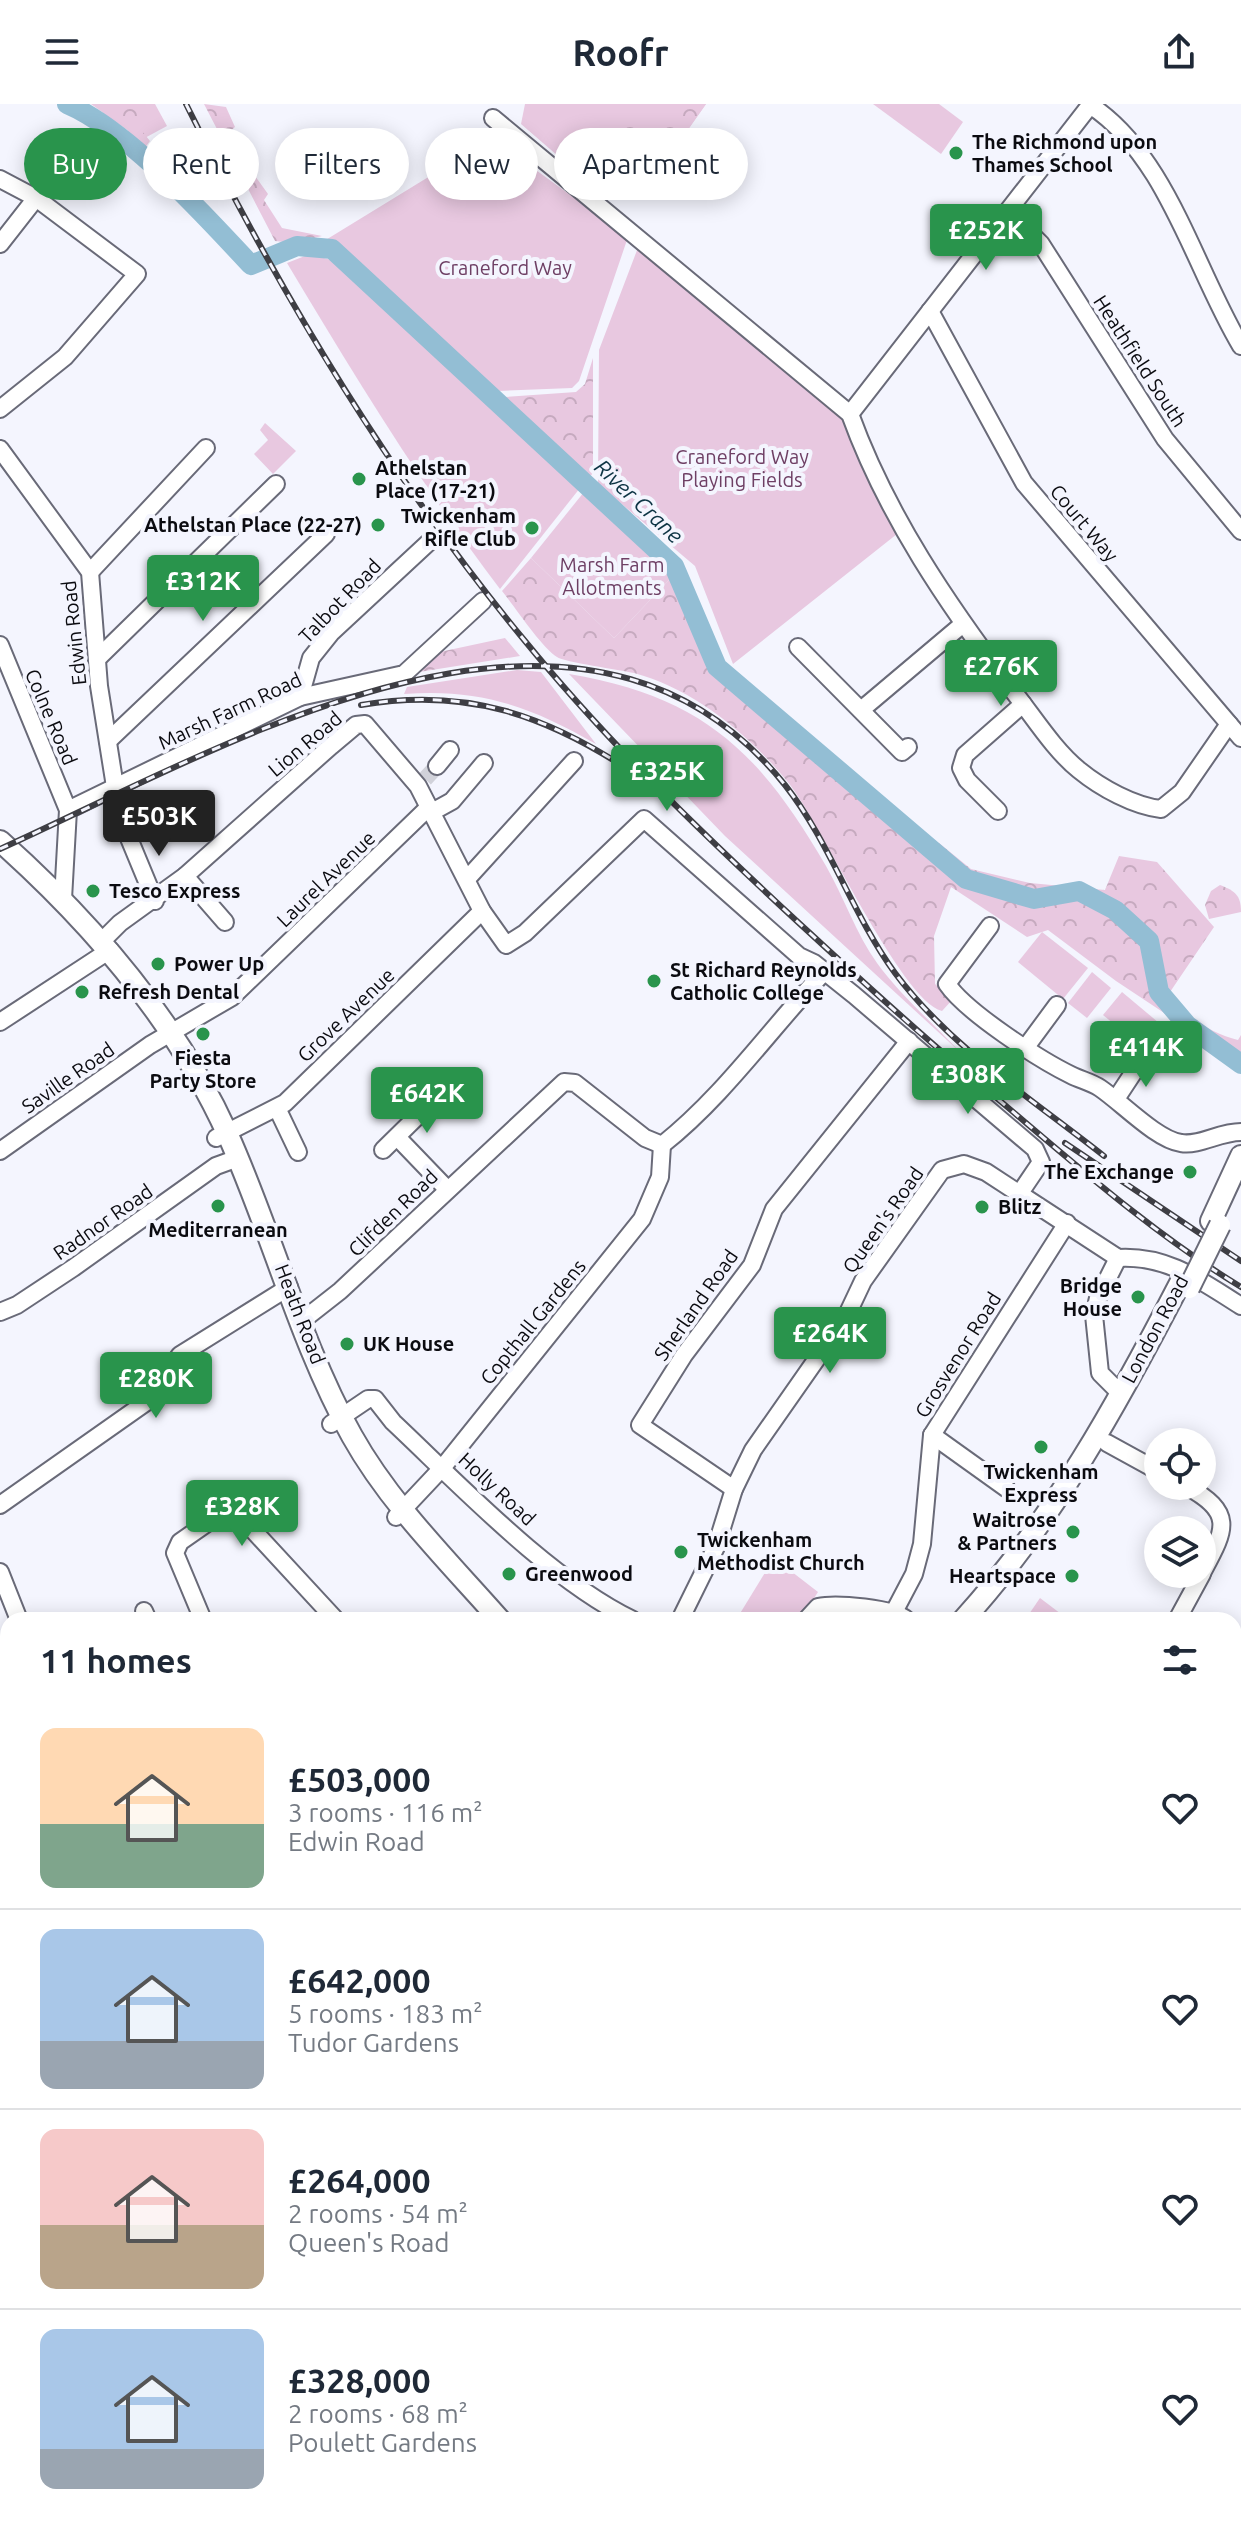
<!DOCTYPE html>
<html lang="en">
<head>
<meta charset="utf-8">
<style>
	:root { --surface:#fff; --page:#f2f2f3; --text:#1f2937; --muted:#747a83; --line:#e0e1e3; --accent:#29944c }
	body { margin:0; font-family:Ubuntu,sans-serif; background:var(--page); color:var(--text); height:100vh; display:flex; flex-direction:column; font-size:30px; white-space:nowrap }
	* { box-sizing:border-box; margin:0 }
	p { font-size:26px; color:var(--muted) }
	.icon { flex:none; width:44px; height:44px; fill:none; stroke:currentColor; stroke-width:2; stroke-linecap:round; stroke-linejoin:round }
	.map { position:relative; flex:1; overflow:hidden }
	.side { position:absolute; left:0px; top:1508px; width:1242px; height:912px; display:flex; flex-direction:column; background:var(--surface); border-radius:24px 24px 0 0; box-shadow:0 4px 20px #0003 }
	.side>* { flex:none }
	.hud { position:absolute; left:24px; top:24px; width:800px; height:72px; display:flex; gap:16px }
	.controls { position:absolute; left:1144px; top:1324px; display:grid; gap:16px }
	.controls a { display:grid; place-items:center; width:72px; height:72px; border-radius:50%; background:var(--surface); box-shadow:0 4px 20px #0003; font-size:40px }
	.price { position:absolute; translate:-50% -68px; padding:0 18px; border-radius:8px; background:var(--accent); color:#fff; font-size:26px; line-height:52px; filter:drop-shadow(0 2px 4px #0008) }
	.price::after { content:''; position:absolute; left:50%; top:48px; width:24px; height:18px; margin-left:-12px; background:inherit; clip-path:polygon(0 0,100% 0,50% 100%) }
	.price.active { background:#222; color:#fff }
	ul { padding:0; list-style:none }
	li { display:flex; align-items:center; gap:24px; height:200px; padding:0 40px }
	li+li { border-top:2px solid var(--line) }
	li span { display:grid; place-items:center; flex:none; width:224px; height:160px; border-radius:16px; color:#555 }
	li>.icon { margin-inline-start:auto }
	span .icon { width:96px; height:96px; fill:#fffc; stroke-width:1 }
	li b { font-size:34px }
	h2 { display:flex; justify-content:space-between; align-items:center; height:96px; padding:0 40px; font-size:34px }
	.tag { padding:0 28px; border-radius:36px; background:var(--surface); box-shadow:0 4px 20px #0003; font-size:28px; line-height:72px }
	.tag.active { background:var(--accent); color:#fff }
	header { display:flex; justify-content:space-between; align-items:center; height:104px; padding:0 40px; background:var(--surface); font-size:36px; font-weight:700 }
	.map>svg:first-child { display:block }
	.green { fill:#e8c8e0 }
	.forest { fill:url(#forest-crowns) }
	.cemetery { fill:url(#cemetery-stones) }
	.water { fill:url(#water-ripples) }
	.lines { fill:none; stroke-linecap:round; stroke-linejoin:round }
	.river { stroke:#93bed4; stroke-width:20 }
	.minor-tunnel { stroke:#d1d2da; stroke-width:16; stroke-dasharray:16 8; stroke-linecap:butt }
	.minor-casing { stroke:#696a78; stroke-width:20 }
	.major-casing { stroke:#696a78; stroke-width:24 }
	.minor { stroke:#fff; stroke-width:16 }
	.major { stroke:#fff; stroke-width:20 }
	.rail-casing { stroke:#3e3e44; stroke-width:6 }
	.rail { stroke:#f4f5fe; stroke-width:3; stroke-dasharray:9; stroke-linecap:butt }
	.major-bridge-casing { stroke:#696a78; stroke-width:24; stroke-linecap:butt }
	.major-bridge { stroke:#fff; stroke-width:20 }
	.poi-dot { fill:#29944c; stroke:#f4f5fe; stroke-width:3 }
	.labels { text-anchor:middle; stroke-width:8; stroke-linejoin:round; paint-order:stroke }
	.poi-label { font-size:20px; font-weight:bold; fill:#0b0b10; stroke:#f4f5fe; text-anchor:start }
	.park-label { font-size:20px; fill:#6e3f64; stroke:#f4f5fe }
	.street-label { font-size:20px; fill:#0b0b10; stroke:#f4f5fe }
	.water-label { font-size:22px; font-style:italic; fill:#0d3444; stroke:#f4f5fe }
</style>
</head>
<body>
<header><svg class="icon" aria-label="menu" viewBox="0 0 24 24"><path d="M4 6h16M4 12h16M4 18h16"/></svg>Roofr<svg class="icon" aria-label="share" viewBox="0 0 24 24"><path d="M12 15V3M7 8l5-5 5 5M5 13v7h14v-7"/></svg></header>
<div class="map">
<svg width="1241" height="2420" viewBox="0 0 1241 2420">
	<defs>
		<pattern id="forest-crowns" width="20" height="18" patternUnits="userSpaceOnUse" patternTransform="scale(2)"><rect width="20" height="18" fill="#e8c8e0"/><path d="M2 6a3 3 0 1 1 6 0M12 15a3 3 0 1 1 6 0" fill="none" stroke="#c6aabf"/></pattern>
		<pattern id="cemetery-stones" width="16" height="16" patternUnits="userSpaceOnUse" patternTransform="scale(2)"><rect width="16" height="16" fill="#e8c8e0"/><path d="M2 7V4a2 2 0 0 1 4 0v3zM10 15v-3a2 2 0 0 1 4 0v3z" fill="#c6aabf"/></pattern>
		<pattern id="water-ripples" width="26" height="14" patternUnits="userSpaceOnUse" patternTransform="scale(2)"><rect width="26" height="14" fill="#93bed4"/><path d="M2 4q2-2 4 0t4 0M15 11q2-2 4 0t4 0" fill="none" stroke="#7da2b5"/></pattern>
	</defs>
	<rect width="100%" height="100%" fill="#f4f5fe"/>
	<g class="green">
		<path d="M 91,0 L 155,0 L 167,22 L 141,36 Z"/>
		<path d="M 525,0 L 706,0 L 661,64 L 611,33 L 580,71 L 521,20 Z"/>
		<path d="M 873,0 L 939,0 L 963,18 L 941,50 Z"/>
		<path d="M 492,34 L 628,133 L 579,277 L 572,284 L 497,287 L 340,144 L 324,137 Z"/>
		<path d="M 639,141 L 839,309 L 897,430 L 733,560 L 695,462 L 598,380 L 599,246 Z"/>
		<path d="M 310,150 L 331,156 L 580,384 L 500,485 C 421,381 354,271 287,159 Z"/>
		<path d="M 265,319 L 296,347 L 273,370 L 254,350 L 268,336 L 260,326 Z"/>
		<path d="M 584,388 L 665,463 L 671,474 L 614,534 L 531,454 Z"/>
		<path d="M 517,566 L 541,568 L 596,640 C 532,603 480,584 404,590 L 407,583 Z"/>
		<path d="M 569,570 C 702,592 760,648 826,762 C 844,793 856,830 877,859 C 900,891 933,919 960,948 L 725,732 Z"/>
		<path d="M 1042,828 L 1088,864 L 1063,895 L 1018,858 Z"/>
		<path d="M 1092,868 L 1111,884 L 1087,914 L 1068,899 Z"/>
		<path d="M 1122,888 L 1165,924 L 1147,947 L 1103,911 Z"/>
		<path d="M 774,1454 L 818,1488 L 800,1516 L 736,1516 Z"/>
		<path d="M 1040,1494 L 1069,1516 L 1025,1516 Z"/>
		<path d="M 1237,1836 L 1241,1838 L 1241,1901 L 1234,1907 L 1234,1837 Z"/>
		<path d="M 0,1906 L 8,1906 L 8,2412 L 962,2412 L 971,2420 L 0,2420 Z"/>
		<path d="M 1234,1992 L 1241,1995 L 1241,2181 L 1237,2190 L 1234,2188 Z"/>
	</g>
	<g class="forest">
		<path d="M 109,0 L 131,0 L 151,9 L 151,14 L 138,22 L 150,37 L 144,45 L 128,32 L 128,23 L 101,12 Z"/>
		<path d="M 204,0 L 226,3 L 235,23 L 229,28 L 237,43 L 244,42 L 248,48 L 243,55 L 268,90 L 264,96 L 282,124 L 322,132 L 293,139 L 275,137 Z"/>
		<path d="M 693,0 L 706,0 L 661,64 L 611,33 C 625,19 644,9 664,15 Z"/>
		<path d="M 593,254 L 593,369 L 587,376 L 505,293 L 576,288 L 585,280 Z"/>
		<path d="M 531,454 L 614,534 L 671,474 L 714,566 L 919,739 L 939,739 L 971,765 L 1030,779 L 1105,786 L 1119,752 L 1157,758 L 1214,823 L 1170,888 C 1184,912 1212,930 1238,936 L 1241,931 L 1241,960 L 1116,877 L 1048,826 L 1027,833 L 951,783 L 934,832 L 935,880 L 953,895 L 942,907 C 900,896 821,718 787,677 C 748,630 694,585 634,569 C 621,566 563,558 557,553 C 542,544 515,503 502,487 Z"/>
		<path d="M 505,534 L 520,552 L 413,569 L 435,549 Z"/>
		<path d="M 1220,781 C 1235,787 1241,791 1241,808 L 1209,815 L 1205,801 L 1211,787 Z"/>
		<path d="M 0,1886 L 8,1886 L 8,1969 L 0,1968 Z"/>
		<path d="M 0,2311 L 8,2312 L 8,2412 L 727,2412 L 729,2415 L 769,2412 L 775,2420 L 383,2420 L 382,2416 L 371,2420 L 0,2420 Z"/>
		<path d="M 913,2412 L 976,2412 L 987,2420 L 918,2420 Z"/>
	</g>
	<path class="cemetery" d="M 1241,1580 L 1241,1646 L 1234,1642 L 1234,1593 Z"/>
	<g class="water">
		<rect x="0" y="1773" width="8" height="117"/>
		<path d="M 962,2412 L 1089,2412 L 1099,2420 L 971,2420 Z"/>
		<path d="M 1128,2412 L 1220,2412 L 1212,2420 L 1126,2420 Z"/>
	</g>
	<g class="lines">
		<path class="river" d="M 67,0 C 128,26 205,112 251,161 L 297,142 L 332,145 L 674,462 L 717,563 L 966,775 L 1034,795 L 1079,787 L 1115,806 L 1149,837 L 1159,888 L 1187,921 L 1241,960"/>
		<path class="minor-tunnel" d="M 425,675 L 437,662"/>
		<defs>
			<g id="minor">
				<path d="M 1090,1 C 1167,51 1195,166 1241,242"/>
				<path d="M 493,14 L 850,310 C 887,412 948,501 1013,587 C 1033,612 1054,646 1079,666 C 1101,684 1134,702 1161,705 L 1182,688 L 1229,620"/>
				<path d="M 0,75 L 36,94 L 137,170 L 65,253 L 0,305"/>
				<path d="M 1008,107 L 1041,140 L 1165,335 L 1241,427"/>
				<path d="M 0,140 L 36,94"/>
				<path d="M 930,207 L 1024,379 L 1241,634"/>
				<path d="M 850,310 L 1091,0"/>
				<path d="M 0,345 L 90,468 L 99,582 L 116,689"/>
				<path d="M 90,468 L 206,344"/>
				<path d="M 0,541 L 68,706 L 63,795"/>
				<path d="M 798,543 L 902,648 L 908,643"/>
				<path d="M 97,555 L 276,380"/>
				<path d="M 300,593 L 311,554 L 331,529 L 428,439"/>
				<path d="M 861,606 L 963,520"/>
				<path d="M 108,637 L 326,430"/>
				<path d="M 437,662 L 450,646"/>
				<path d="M 68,706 L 300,593 L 404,570 L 483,497"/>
				<path d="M 998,707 L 967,676 L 961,664 L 965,651 L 1023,600"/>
				<path d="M 432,708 L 452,697 L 484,659"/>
				<path d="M 126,727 L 155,797"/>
				<path d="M 185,772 L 225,818"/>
				<path d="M 467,775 L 574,657"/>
				<path d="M 990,822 L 947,880 C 966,908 1040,956 1071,971 C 1081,976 1091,978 1100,984 C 1121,998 1157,1036 1181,1039 C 1200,1042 1219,1028 1241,1028"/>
				<path d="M 102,837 L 120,819 L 185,772 L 331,642 L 356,621 L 365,620 L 418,682 L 482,807 L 506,841 L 525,829 L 644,715 L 799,852 L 814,859 L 854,891 L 1035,1045 L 1041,1058 L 1020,1089"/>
				<path d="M 0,918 L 110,846"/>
				<path d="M 1026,943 L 1057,901"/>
				<path d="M 1116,995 L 1143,954"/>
				<path d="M 277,1004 L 298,1048"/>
				<path d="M 397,1033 L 447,1085"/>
				<path d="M 216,1034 L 285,999 L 482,807"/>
				<path d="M 383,1046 L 443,987"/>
				<path d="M 0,1047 L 150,941 L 232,893 L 429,703"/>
				<path d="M 1118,1154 L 1098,1194 L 1094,1211 L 1100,1269 L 1121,1290"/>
				<path d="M 0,1208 L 17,1201 L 73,1164 L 216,1062 L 238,1054"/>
				<path d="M 303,1216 L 340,1187 L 564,978 L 575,979 L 645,1034 L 662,1041 C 724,992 770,925 824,868"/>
				<path d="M 331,1320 L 368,1295 L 375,1295 L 393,1318 C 461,1382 550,1476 633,1516"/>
				<path d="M 932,1331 L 1006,1384"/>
				<path d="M 1107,1339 L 1158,1367"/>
				<path d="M 1186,1382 C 1236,1409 1225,1426 1202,1469"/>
				<path d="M 734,1385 L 640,1321 L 684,1251 L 752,1161 L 774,1105 L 909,937"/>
				<path d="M 0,1401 L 145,1299 L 180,1251 L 289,1183"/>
				<path d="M 396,1413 L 443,1363 L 642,1115 L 660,1073 L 662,1041"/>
				<path d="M 0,1468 L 19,1516"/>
				<path d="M 144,1507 L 148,1516"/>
				<path d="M 894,1508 L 914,1470 L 922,1440 L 932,1331 L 1067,1119"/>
				<path d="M 203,1516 L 175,1449 L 180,1438 L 223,1408 L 251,1424 L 336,1516"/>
				<path d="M 680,1516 L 716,1443 L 734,1385 L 753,1346 L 846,1213 L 863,1177 L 942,1066 L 964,1060 L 986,1068 L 1118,1154 C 1168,1151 1201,1177 1241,1202"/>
				<path d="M 806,1516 L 818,1503 C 836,1499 894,1504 907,1516"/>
				<path d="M 1177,1516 L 1202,1470"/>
				<path d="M 1234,2206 L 1241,2195"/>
				<path d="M 1234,2285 L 1241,2279"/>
				<path d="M 1234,2344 L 1241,2360"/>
			</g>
			<g id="major">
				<path d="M 0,737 C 93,820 176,916 228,1031 C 272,1129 300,1239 352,1332 C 390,1400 449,1458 500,1516"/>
				<path d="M 1211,1117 L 1241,1052"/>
				<path d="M 963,1516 C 1053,1417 1119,1297 1180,1179"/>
				<path d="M 0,1701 L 8,1700"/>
				<path d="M 1234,1819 L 1241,1822"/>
			</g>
		</defs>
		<use href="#minor" class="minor-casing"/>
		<use href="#major" class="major-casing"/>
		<use href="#minor" class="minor"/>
		<use href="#major" class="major"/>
		<defs>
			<g id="rail">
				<path d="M 186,0 C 280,189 390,374 525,537 C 608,639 704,731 800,820 C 859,874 918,929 980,980 C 1065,1051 1147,1126 1241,1183"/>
				<path d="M 361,601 C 467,583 547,611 635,670"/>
				<path d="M 0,745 C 226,643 581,427 785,681 C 830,738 852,810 895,869 C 950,943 1032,995 1104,1052"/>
				<path d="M 1065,1039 L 1241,1157"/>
			</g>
		</defs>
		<use href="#rail" class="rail-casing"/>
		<use href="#rail" class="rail"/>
		<defs>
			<path id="major-bridge" d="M 1189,1184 L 1220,1121"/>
		</defs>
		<use href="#major-bridge" class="major-bridge-casing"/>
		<use href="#major-bridge" class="major-bridge"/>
	</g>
	<g class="poi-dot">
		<circle cx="956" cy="49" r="8"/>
		<circle cx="359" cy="375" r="8"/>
		<circle cx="378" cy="421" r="8"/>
		<circle cx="532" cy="424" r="8"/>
		<circle cx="93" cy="787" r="8"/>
		<circle cx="158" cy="860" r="8"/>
		<circle cx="654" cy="877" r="8"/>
		<circle cx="82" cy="888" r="8"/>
		<circle cx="203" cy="930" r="8"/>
		<circle cx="1190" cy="1068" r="8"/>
		<circle cx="218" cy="1102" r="8"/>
		<circle cx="982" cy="1103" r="8"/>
		<circle cx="1138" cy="1193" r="8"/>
		<circle cx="347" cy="1240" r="8"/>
		<circle cx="1041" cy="1343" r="8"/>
		<circle cx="1073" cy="1428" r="8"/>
		<circle cx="681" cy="1448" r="8"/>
		<circle cx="509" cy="1470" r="8"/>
		<circle cx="1072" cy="1472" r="8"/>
	</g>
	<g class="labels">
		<g class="poi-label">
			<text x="972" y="45">The Richmond upon<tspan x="972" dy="23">Thames School</tspan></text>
			<text x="375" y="371">Athelstan<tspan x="375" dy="23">Place (17-21)</tspan></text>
			<text x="516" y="419" text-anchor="end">Twickenham<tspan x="516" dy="23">Rifle Club</tspan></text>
			<text x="362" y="428" text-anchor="end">Athelstan Place (22-27)</text>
			<text x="109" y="794">Tesco Express</text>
			<text x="174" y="867">Power Up</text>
			<text x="670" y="873">St Richard Reynolds<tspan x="670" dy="23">Catholic College</tspan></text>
			<text x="98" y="895">Refresh Dental</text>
			<text x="203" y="961" text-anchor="middle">Fiesta<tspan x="203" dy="23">Party Store</tspan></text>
			<text x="1174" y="1075" text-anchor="end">The Exchange</text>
			<text x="998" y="1110">Blitz</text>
			<text x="218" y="1133" text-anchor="middle">Mediterranean</text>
			<text x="1122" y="1189" text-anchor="end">Bridge<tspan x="1122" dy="23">House</tspan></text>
			<text x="363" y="1247">UK House</text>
			<text x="1041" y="1375" text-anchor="middle">Twickenham<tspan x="1041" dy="23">Express</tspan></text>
			<text x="1057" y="1423" text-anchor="end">Waitrose<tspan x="1057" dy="23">&amp; Partners</tspan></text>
			<text x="697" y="1443">Twickenham<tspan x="697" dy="23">Methodist Church</tspan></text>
			<text x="525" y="1477">Greenwood</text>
			<text x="1056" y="1479" text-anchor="end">Heartspace</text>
		</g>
		<g class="park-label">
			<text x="505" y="171">Craneford Way</text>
			<text x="742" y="360">Craneford Way<tspan x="742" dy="23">Playing Fields</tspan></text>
			<text x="612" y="468">Marsh Farm<tspan x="612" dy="23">Allotments</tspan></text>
		</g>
		<g class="street-label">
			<text transform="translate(1140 257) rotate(57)" y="7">Heathfield South</text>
			<text transform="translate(1084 419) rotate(50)" y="7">Court Way</text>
			<text transform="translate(340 497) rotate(-46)" y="7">Talbot Road</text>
			<text transform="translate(74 529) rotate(-96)" y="7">Edwin Road</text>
			<text transform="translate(230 607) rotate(-25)" y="7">Marsh Farm Road</text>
			<text transform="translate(51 613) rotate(67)" y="7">Colne Road</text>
			<text transform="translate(305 640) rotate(-40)" y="7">Lion Road</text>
			<text transform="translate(326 775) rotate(-44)" y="7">Laurel Avenue</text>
			<text transform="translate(346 911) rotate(-44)" y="7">Grove Avenue</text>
			<text transform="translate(68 974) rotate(-35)" y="7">Saville Road</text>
			<text transform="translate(393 1109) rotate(-44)" y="7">Clifden Road</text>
			<text transform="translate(883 1116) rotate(-55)" y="7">Queen's Road</text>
			<text transform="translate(103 1118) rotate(-35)" y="7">Radnor Road</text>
			<text transform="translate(696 1201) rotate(-55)" y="7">Sherland Road</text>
			<text transform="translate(300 1210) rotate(69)" y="7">Heath Road</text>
			<text transform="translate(533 1218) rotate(-51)" y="7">Copthall Gardens</text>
			<text transform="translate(1155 1225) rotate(-62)" y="7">London Road</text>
			<text transform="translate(958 1251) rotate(-58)" y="7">Grosvenor Road</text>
			<text transform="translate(497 1385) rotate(43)" y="7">Holly Road</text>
		</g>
		<g class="water-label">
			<text transform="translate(639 397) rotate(43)" y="8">River Crane</text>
		</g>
	</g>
</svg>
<div class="controls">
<a><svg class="icon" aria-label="locate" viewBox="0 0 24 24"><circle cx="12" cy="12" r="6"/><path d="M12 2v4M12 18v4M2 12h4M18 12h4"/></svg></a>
<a><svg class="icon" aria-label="layers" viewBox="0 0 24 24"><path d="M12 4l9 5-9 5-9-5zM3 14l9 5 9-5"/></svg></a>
</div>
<b class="price" style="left:986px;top:168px">£252K</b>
<b class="price" style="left:203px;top:519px">£312K</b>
<b class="price" style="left:1001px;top:604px">£276K</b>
<b class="price" style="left:667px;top:709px">£325K</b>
<b class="price active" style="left:159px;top:754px">£503K</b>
<b class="price" style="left:1146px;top:985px">£414K</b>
<b class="price" style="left:968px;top:1012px">£308K</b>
<b class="price" style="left:427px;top:1031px">£642K</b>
<b class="price" style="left:830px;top:1271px">£264K</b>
<b class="price" style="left:156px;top:1316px">£280K</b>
<b class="price" style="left:242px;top:1444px">£328K</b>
<div class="hud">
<a class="tag active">Buy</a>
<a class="tag">Rent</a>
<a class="tag">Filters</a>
<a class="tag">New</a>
<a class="tag">Apartment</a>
</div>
<section class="side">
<h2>11 homes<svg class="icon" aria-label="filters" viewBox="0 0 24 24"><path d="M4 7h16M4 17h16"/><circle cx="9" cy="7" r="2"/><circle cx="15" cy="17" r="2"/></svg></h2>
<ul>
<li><span style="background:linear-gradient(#ffd9b3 60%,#7fa58c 0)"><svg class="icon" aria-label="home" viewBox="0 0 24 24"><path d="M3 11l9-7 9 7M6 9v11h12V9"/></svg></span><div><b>£503,000</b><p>3 rooms · 116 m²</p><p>Edwin Road</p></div><svg class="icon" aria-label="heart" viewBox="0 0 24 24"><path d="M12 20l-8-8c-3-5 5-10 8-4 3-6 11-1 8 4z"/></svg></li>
<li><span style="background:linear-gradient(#a9c7e8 70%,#9aa5b1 0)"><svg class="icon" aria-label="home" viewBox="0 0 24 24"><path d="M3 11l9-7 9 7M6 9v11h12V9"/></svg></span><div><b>£642,000</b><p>5 rooms · 183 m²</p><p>Tudor Gardens</p></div><svg class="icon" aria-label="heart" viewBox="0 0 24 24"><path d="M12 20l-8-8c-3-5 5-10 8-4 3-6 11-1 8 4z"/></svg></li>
<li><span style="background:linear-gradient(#f6c9c9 60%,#b9a48a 0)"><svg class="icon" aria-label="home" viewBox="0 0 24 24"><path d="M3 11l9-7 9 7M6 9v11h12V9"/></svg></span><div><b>£264,000</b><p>2 rooms · 54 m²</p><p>Queen's Road</p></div><svg class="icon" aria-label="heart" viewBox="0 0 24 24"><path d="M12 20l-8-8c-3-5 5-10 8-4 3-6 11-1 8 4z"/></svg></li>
<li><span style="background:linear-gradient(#a9c7e8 75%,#9aa5b1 0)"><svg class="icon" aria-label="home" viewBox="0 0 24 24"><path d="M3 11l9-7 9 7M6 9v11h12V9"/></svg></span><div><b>£328,000</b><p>2 rooms · 68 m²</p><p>Poulett Gardens</p></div><svg class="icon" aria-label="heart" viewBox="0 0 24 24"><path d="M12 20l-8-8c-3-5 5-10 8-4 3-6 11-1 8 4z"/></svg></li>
</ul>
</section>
</div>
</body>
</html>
